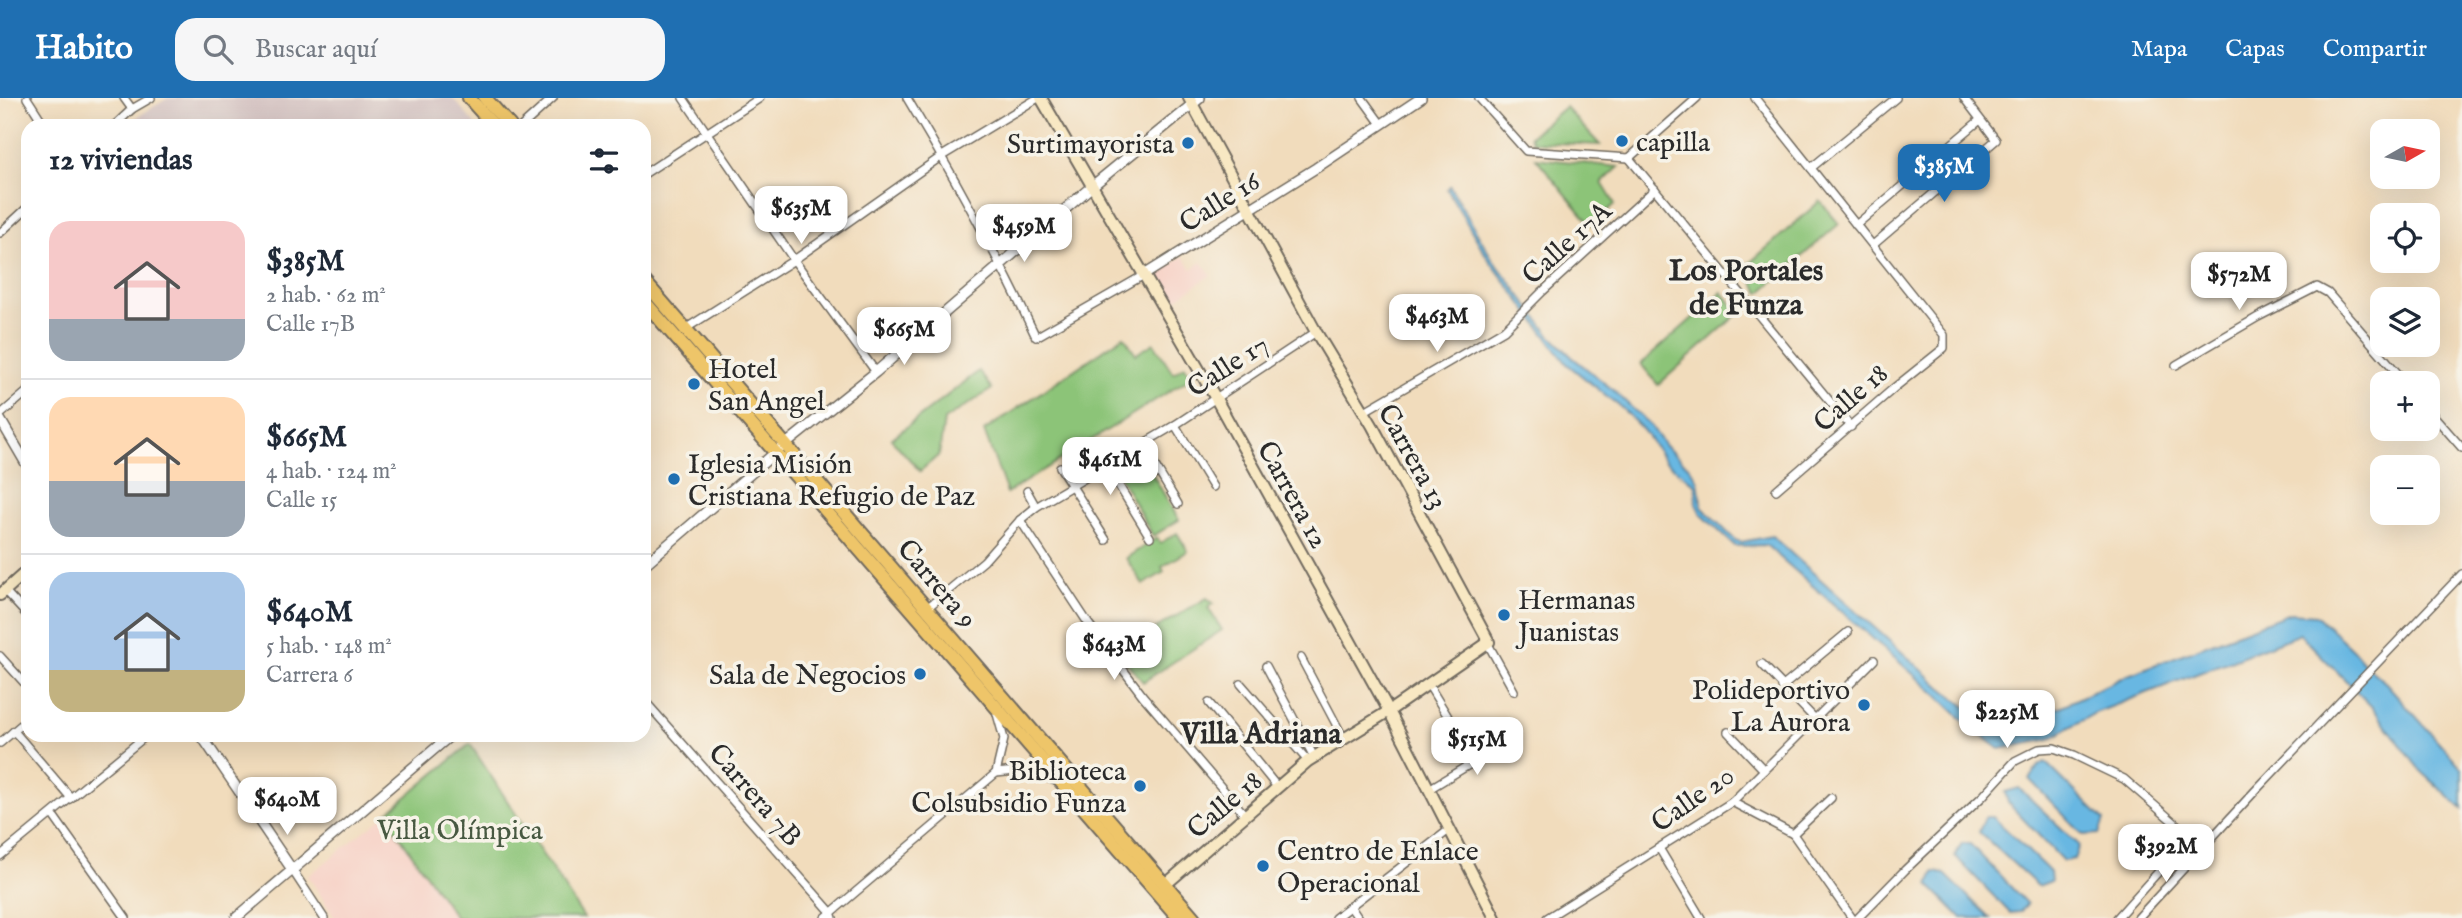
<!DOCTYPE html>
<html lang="es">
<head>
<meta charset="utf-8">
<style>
	:root { --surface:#fff; --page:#f6f6f7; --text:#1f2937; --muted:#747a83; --line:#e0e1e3; --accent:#1f6fb2 }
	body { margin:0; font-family:"IM FELL English",serif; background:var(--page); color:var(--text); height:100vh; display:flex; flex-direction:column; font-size:26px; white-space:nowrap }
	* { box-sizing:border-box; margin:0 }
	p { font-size:23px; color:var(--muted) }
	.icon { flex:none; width:38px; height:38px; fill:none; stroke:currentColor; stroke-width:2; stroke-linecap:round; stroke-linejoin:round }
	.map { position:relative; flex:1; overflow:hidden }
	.sheet { position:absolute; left:21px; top:21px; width:630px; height:623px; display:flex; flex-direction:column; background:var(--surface); border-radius:21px; box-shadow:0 7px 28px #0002 }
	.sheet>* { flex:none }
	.needle { width:46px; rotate:81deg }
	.controls { position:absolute; left:2370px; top:21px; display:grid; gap:14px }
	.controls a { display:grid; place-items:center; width:70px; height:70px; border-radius:14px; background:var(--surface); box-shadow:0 7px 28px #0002; font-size:35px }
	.price { position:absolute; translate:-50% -60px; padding:0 16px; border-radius:14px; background:#fff; color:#222; font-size:23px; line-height:46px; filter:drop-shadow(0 2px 4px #0008) }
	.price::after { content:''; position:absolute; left:50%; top:42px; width:21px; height:16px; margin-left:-10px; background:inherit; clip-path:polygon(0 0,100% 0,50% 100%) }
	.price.selected { background:var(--accent); color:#fff }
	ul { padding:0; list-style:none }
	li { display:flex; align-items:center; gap:21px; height:175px; padding:0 28px }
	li+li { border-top:2px solid var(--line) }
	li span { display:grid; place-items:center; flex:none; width:196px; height:140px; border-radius:21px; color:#555 }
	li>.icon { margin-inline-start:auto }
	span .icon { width:84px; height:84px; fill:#fffc; stroke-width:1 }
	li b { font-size:30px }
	h2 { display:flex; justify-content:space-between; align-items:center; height:84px; padding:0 28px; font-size:30px }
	header { display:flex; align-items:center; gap:42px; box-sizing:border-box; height:98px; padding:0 35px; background:var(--accent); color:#fff }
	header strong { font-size:33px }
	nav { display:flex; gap:38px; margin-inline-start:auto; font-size:24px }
	.search { width:490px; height:63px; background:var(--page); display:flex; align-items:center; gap:18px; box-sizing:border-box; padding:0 24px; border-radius:21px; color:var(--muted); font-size:26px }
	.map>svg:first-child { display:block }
	.built { fill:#f7d1c6 }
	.industrial { fill:#d2bfbf }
	.green { fill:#8cc478; stroke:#5c7852; stroke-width:2 }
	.water { fill:#67b7e2; stroke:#497186; stroke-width:2 }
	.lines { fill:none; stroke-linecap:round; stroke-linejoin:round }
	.minor-casing { stroke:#70695e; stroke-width:10 }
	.tertiary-casing { stroke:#70695e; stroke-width:12 }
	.secondary-casing { stroke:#70695e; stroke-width:14 }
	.primary-casing { stroke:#70695e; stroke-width:16 }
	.minor { stroke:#fff; stroke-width:7 }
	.tertiary { stroke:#fff; stroke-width:9 }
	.secondary { stroke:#f8e8c3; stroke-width:10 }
	.primary { stroke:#eec569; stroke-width:12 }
	.poi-dot { fill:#1f6fb2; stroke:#f7f3e8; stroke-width:2.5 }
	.labels { text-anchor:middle; stroke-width:7; stroke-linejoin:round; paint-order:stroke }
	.poi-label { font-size:28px; fill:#2b2b2b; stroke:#f7f3e8; text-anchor:start }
	.street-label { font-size:28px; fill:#2b2b2b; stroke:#f7f3e8 }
	.park-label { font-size:28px; fill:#485942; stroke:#f7f3e8 }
	.neighbourhood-label { font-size:30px; font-weight:bold; fill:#2b2b2b; stroke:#f7f3e8 }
</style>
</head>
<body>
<header>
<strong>Habito</strong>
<div class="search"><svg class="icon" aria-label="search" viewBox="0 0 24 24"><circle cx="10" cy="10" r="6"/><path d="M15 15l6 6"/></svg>Buscar aquí</div>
<nav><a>Mapa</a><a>Capas</a><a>Compartir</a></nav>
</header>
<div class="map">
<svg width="2462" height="820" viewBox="0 0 2462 820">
	<rect width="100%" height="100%" fill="#f7f3e8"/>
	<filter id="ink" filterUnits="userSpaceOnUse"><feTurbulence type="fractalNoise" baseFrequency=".0143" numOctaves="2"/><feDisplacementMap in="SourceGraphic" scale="14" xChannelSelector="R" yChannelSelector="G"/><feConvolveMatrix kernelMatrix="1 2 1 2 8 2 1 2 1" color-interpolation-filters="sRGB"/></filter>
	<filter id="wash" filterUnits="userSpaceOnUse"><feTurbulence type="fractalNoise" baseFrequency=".00686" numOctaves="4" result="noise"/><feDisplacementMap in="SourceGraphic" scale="28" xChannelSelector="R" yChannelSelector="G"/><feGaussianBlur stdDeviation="1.57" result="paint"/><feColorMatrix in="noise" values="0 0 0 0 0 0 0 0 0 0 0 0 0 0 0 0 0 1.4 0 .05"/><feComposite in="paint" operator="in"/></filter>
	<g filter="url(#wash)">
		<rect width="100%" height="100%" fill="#f1dcbc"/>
		<g class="built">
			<path d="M 1183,158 L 1192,171 L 1202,164 L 1211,177 L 1169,206 L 1151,180 Z"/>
			<path d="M 385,717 L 456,820 L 335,820 L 308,778 Z"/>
		</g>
		<path class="industrial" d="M 168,0 L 453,0 L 476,28 L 123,28 Z"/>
		<g class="green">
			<path d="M 1565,9 L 1600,47 L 1533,44 L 1530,38 Z"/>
			<path d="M 1536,60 L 1619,69 L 1602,85 L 1615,106 L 1592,128 Z"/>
			<path d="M 1820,103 L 1839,126 L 1760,195 L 1744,170 Z"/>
			<path d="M 1722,194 L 1739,215 L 1658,287 L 1641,266 Z"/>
			<path d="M 1124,238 L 1136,256 L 1154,245 L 1173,275 L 1185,268 L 1192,279 L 1007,395 L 984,333 Z"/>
			<path d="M 979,273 L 992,291 L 944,322 L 939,357 L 920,373 L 891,341 Z"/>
			<path d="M 1139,353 L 1179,422 L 1153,438 L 1114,369 Z"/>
			<path d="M 1177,435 L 1188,453 L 1162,469 L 1164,474 L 1143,487 L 1126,460 L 1157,440 L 1160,445 Z"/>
			<path d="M 1207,500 L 1213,505 L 1208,510 L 1222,532 L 1143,584 L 1117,553 Z"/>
			<path d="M 470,646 L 584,820 L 456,820 L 385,717 Z"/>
		</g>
		<g class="water">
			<path d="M 1450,88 L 1490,157 L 1550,237 L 1572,259 L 1612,291 L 1651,328 L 1665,348 L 1689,369 L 1698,383 L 1702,409 L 1735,442 L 1741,444 L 1772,438 L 1941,589 L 1989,627 L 2030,623 L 2128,577 L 2290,515 L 2316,517 L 2353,552 L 2367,569 L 2386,585 L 2462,670 L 2462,711 L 2420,672 L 2372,609 L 2300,536 L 2095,615 L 2049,641 L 2000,651 L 1968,627 L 1938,598 L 1766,447 L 1735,448 L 1701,416 L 1696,406 L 1696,387 L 1665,363 L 1643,332 L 1624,312 L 1567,266 L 1487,159 L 1447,91 Z"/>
			<path d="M 2045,664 L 2104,722 L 2099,736 L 2083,737 L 2029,681 L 2039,668 Z"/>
			<path d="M 2019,690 L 2079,747 L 2074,761 L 2063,763 L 2008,705 L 2005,694 Z"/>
			<path d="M 1985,719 L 1993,719 L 2050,774 L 2051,783 L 2038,788 L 1979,734 Z"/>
			<path d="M 1962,745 L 1970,746 L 2027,806 L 2020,814 L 2010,815 L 1955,758 Z"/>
			<path d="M 1934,774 L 1945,776 L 1990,820 L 1962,820 L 1929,787 Z"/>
		</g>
	</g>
	<g filter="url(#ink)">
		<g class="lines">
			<defs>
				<g id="minor">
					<path d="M 27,0 L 45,28"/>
					<path d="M 124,0 L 132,11"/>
					<path d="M 683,0 L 794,162 L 876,274"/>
					<path d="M 907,0 C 954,78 997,157 1036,239 L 1144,177"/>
					<path d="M 1362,0 L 1381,26"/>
					<path d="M 1479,0 L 1526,53 L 1629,60"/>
					<path d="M 1755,0 L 1944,237 L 1944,250 L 1894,290 L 1776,392"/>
					<path d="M 114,28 L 132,11 L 151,0"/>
					<path d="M 522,28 L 553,0"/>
					<path d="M 1629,60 L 1851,329"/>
					<path d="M 1629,60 L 1697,0"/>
					<path d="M 1811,70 L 1896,0"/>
					<path d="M 644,76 L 760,0"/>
					<path d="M 1856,127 L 1980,22"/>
					<path d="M 0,135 L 28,109"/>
					<path d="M 1873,147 L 1996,42 L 1964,0"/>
					<path d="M 685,231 L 794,162 L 942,58 L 1038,0"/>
					<path d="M 2176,267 L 2258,219 L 2317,189 L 2328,195 L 2406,285"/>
					<path d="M 2427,310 L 2462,350"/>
					<path d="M 1363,314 L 1504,232 L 1542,194 L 1655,91"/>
					<path d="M 0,317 L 28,293"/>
					<path d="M 1175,327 L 1213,389"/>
					<path d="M 1093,345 L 1150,439"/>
					<path d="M 1142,346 L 1178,406"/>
					<path d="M 1060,369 L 1106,442"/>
					<path d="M 1027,393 L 1036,409"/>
					<path d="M 1020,422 L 1088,525 L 1143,598 L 1245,717"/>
					<path d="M 5,493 L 28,518"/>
					<path d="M 927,510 L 984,463 L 1020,422 L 1036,409 L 1175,327 L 1316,234"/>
					<path d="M 1488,546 L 1514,593"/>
					<path d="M 0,558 L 28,589"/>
					<path d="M 1301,560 L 1344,641"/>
					<path d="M 1762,566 L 1815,621"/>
					<path d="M 1266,568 L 1314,659"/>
					<path d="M 1241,586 L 1308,663"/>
					<path d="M 1428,586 L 1475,663"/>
					<path d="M 1782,589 L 1848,534"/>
					<path d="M 644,602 L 831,814 L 833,820"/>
					<path d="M 1209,605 L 1278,690"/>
					<path d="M 14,633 L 71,700"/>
					<path d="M 1728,634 L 1764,672"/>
					<path d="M 0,645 L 28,621"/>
					<path d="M 996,675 L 1026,672 L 1056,683"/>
					<path d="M 1429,691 L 1510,642"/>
					<path d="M 1732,704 L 1793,736 L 1852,820"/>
					<path d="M 52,716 L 126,820"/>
					<path d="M 1793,736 L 1831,700"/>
					<path d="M 1659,750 L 1701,820"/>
					<path d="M 0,758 L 147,637"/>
					<path d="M 293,773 L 324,820"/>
					<path d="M 1350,808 L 1358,820"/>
					<path d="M 825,820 L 996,675 L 1004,641 L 997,616"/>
					<path d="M 1335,820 L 1450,731"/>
					<path d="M 1547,820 L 1732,704 L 1874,562"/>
					<path d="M 1858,820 L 1905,772 L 1983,698 L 2015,663 L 2039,651 L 2054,650 L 2074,657 L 2124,681 L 2183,732 L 2187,738 L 2186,743 L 2117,820"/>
					<path d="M 2138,820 L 2255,693 L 2462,476"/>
				</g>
				<g id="tertiary">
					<path d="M 1144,177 L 1316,70 L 1421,0"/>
					<path d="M 0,321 L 28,369"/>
					<path d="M 644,467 L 776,354 L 876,274 L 1091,89 L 1200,0"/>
					<path d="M 201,637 L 293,773"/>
					<path d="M 236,820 L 451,637"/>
				</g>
				<g id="secondary">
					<path d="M 1041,0 L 1215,299 L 1389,613 L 1495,820"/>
					<path d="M 0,497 L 28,472"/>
					<path d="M 1165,787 L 1308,663 L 1389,613 L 1489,544 L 1372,327 L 1316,234 L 1189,0"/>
				</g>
				<g id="primary">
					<path d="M 469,0 L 494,28"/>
					<path d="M 485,0 L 510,28"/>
					<path d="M 644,183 L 1194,820"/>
					<path d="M 644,203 L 1179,820"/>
				</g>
			</defs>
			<use href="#minor" class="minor-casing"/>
			<use href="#tertiary" class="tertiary-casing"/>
			<use href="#secondary" class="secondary-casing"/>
			<use href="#primary" class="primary-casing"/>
			<use href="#minor" class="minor"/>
			<use href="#tertiary" class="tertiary"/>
			<use href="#secondary" class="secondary"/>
			<use href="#primary" class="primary"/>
		</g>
	</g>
	<g class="poi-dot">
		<circle cx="1622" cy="43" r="7"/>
		<circle cx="1188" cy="45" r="7"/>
		<circle cx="694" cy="286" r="7"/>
		<circle cx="674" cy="381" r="7"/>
		<circle cx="1504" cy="517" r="7"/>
		<circle cx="920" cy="576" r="7"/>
		<circle cx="1864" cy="607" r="7"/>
		<circle cx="1140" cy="688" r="7"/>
		<circle cx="1263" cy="768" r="7"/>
	</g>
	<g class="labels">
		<g class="poi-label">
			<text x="1636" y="53">capilla</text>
			<text x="1174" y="55" text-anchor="end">Surtimayorista</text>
			<text x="708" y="280">Hotel<tspan x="708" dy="32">San Angel</tspan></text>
			<text x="688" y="375">Iglesia Misión<tspan x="688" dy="32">Cristiana Refugio de Paz</tspan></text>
			<text x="1518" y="511">Hermanas<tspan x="1518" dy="32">Juanistas</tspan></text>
			<text x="906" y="586" text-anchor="end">Sala de Negocios</text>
			<text x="1850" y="601" text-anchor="end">Polideportivo<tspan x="1850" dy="32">La Aurora</tspan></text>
			<text x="1126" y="682" text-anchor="end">Biblioteca<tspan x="1126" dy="32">Colsubsidio Funza</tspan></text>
			<text x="1277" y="762">Centro de Enlace<tspan x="1277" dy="32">Operacional</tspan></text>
		</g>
		<g class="street-label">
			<text transform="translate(1219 103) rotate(-32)" y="10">Calle 16</text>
			<text transform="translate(1566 144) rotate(-42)" y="10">Calle 17A</text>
			<text transform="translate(1227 267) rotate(-33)" y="10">Calle 17</text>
			<text transform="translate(1850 299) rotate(-41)" y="10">Calle 18</text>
			<text transform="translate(1414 358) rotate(61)" y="10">Carrera 13</text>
			<text transform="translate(1294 396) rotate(61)" y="10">Carrera 12</text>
			<text transform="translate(938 485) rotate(50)" y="10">Carrera 9</text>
			<text transform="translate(756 696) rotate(49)" y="10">Carrera 7B</text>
			<text transform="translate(1692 700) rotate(-35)" y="10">Calle 20</text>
			<text transform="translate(1224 706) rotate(-40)" y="10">Calle 18</text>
		</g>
		<g class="park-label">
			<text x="460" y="741">Villa Olímpica</text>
		</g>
		<g class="neighbourhood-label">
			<text x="1746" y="182">Los Portales<tspan x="1746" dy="34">de Funza</tspan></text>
			<text x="1261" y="645">Villa Adriana</text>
		</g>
	</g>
</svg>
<div class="controls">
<a><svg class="needle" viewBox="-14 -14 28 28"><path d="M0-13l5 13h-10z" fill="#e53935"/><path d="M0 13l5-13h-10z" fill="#747a83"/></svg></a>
<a><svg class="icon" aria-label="locate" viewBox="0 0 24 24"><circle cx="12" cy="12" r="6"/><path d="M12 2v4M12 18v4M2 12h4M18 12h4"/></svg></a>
<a><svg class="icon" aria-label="layers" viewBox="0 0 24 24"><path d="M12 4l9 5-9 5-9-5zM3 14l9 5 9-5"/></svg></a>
<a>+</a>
<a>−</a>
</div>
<b class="price selected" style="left:1944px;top:106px">$385M</b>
<b class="price" style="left:801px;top:148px">$635M</b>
<b class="price" style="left:1024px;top:166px">$459M</b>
<b class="price" style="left:2239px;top:214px">$572M</b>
<b class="price" style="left:1437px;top:256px">$463M</b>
<b class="price" style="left:904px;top:269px">$665M</b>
<b class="price" style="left:1110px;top:399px">$461M</b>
<b class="price" style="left:1114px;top:584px">$643M</b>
<b class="price" style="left:2007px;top:652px">$225M</b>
<b class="price" style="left:1477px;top:679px">$515M</b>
<b class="price" style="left:287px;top:739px">$640M</b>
<b class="price" style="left:2166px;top:786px">$392M</b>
<section class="sheet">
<h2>12 viviendas<svg class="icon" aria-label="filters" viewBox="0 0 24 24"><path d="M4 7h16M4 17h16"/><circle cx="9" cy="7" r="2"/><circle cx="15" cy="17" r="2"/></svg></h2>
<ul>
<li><span style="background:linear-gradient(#f6c9c9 70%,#9aa5b1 0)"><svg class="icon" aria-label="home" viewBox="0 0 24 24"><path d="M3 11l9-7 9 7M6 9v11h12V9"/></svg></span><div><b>$385M</b><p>2 hab. · 62 m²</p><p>Calle 17B</p></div></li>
<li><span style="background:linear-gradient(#ffd9b3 60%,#9aa5b1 0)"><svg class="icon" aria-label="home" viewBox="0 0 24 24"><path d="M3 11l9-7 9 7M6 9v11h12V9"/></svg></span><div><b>$665M</b><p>4 hab. · 124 m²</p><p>Calle 15</p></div></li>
<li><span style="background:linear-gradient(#a9c7e8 70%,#c2b280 0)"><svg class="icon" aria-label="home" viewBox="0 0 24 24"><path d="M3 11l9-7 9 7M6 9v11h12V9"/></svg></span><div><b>$640M</b><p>5 hab. · 148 m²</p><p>Carrera 6</p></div></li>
</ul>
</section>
</div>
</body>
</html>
